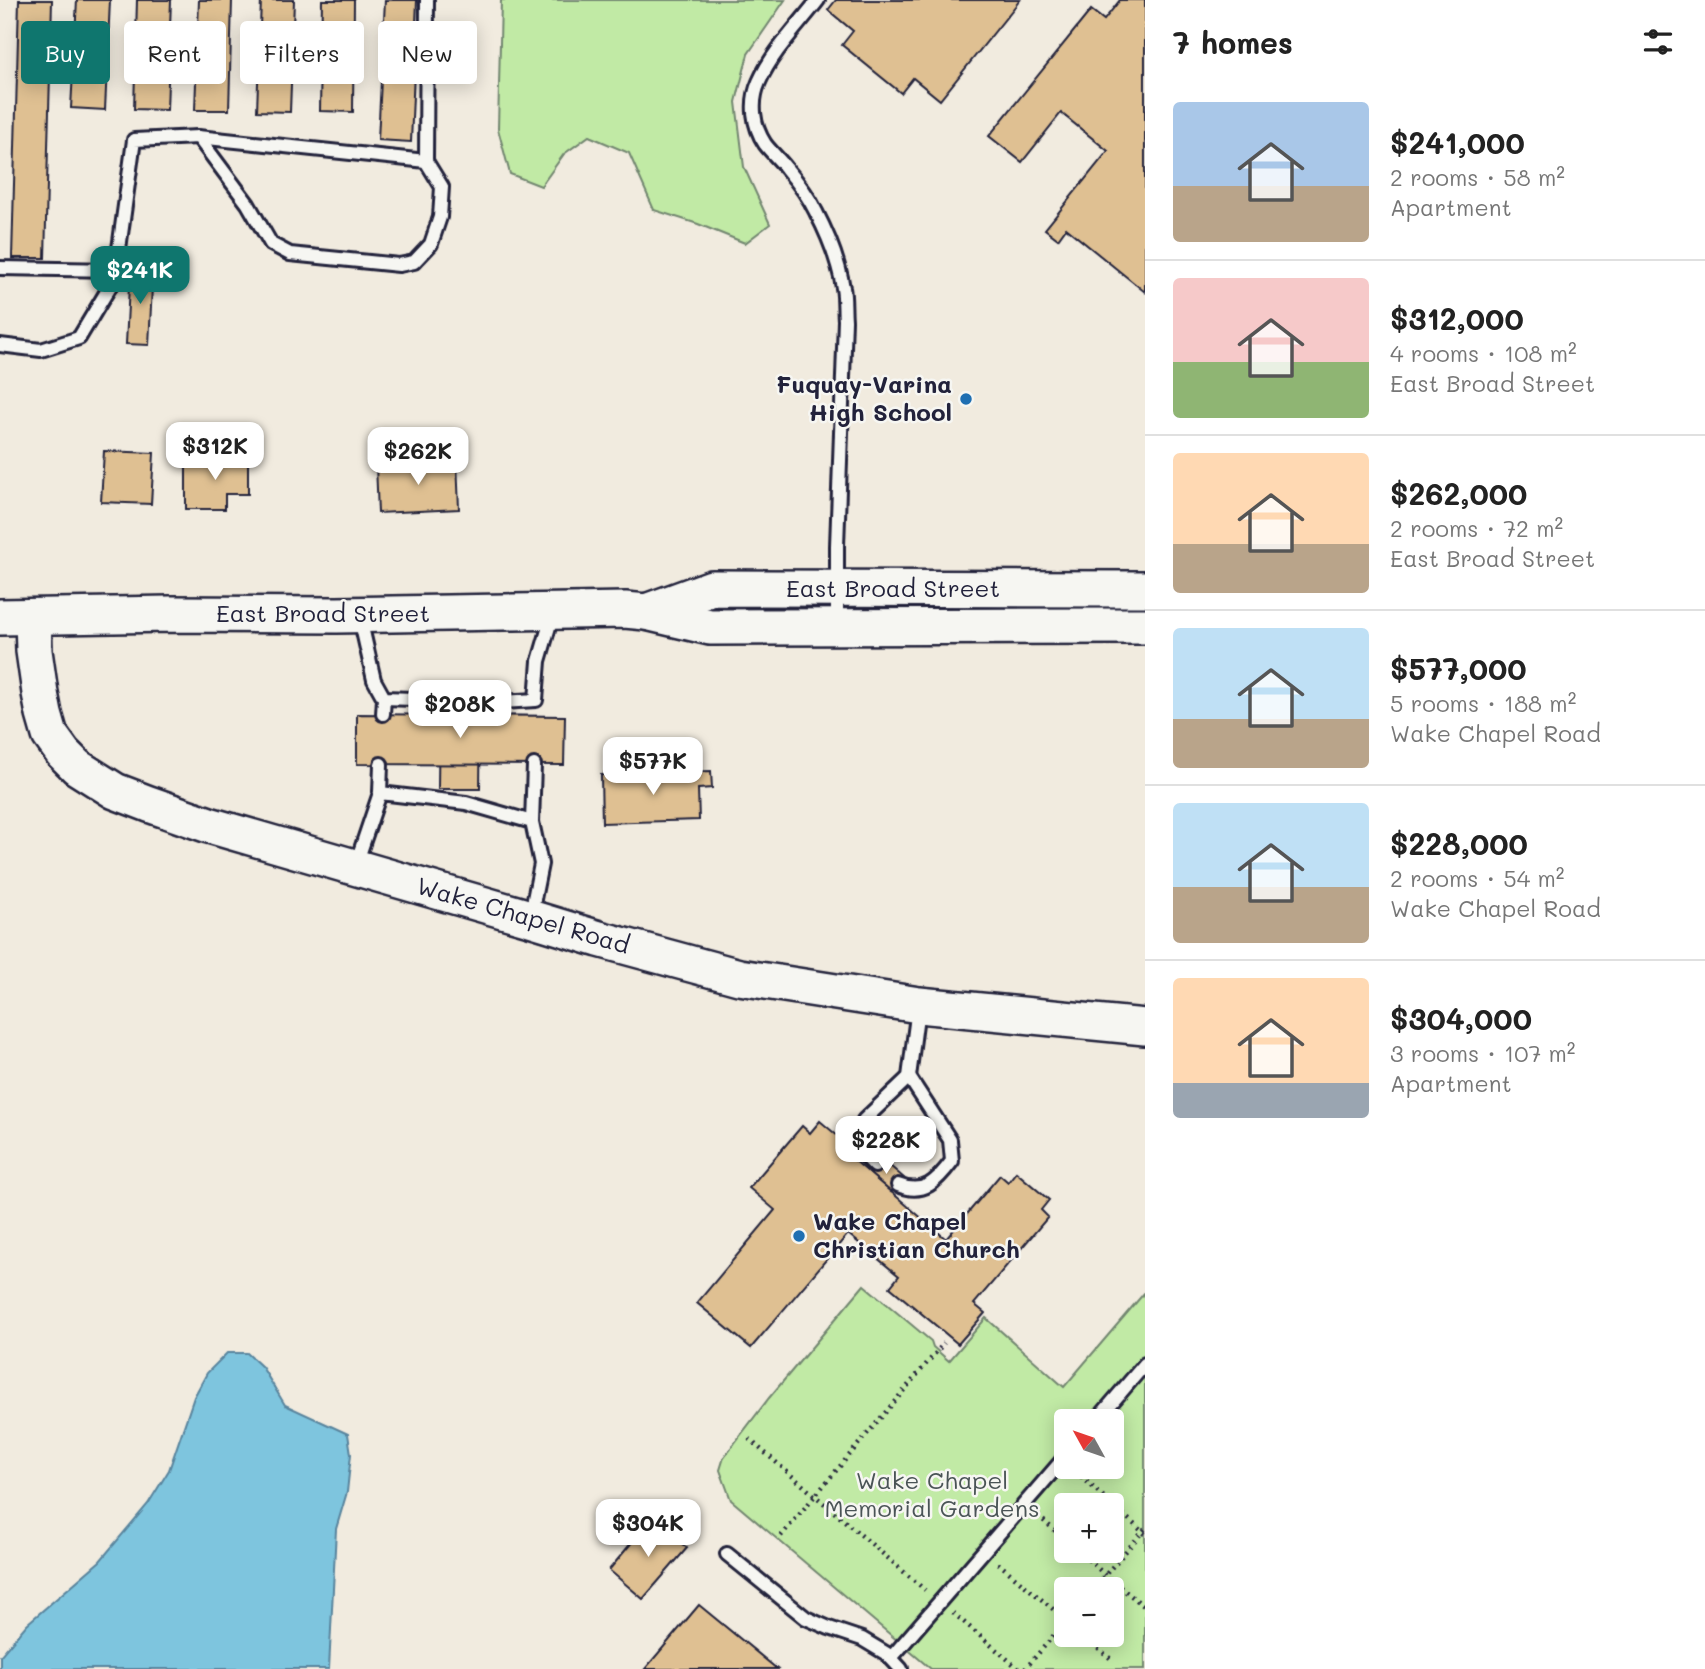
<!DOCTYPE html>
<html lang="en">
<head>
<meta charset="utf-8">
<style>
	:root { --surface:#fff; --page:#f6f6f6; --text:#222; --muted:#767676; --line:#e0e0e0; --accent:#0f766e }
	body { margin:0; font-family:Mali,sans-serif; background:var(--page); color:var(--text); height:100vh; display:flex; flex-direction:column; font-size:26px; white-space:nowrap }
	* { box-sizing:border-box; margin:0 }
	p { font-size:23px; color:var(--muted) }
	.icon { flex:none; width:38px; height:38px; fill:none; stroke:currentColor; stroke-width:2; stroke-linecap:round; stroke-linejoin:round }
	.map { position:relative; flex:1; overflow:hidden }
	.drawer { display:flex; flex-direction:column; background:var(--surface); width:560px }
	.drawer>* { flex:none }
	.hud { position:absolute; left:21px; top:21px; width:665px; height:63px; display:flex; gap:14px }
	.needle { width:46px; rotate:310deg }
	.controls { position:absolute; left:1054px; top:1409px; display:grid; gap:14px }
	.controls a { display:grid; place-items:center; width:70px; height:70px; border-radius:7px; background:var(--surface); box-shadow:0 4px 18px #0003; font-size:35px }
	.price { position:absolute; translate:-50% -60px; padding:0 16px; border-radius:14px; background:#fff; color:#222; font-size:23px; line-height:46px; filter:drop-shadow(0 2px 4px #0008) }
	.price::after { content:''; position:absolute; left:50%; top:42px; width:21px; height:16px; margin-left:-10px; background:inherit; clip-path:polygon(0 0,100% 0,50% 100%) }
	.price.active { background:var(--accent); color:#fff }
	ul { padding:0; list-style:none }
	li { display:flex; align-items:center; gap:21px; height:175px; padding:0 28px }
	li+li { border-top:2px solid var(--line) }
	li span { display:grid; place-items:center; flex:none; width:196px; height:140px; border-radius:7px; color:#555 }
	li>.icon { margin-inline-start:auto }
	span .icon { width:84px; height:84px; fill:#fffc; stroke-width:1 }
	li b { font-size:30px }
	h2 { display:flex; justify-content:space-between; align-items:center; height:84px; padding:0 28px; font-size:30px }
	.pill { padding:0 24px; border-radius:7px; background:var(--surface); box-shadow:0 4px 18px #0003; font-size:24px; line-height:63px }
	.pill.active { background:var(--accent); color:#fff }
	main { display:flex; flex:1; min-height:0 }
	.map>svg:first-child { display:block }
	.green { fill:#c1eaa5; stroke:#728670; stroke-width:2; fill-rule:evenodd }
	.water { fill:#7ec5de; stroke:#59849d; stroke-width:2 }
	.building { fill:#dfc092; stroke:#22223b; stroke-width:2 }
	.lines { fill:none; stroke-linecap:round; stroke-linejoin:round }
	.service-casing { stroke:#22223b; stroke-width:18 }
	.secondary-casing { stroke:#22223b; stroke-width:40 }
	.path { stroke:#22223b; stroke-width:4.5; stroke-dasharray:2 5; stroke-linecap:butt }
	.service { stroke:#f6f6f2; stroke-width:12 }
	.secondary { stroke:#f6f6f2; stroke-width:35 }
	.poi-dot { fill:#1f6fb2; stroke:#f6f6f2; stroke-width:2.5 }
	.labels { text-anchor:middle; stroke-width:5; stroke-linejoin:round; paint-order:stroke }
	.poi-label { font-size:24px; font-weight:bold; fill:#22223b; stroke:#f6f6f2; text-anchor:end }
	.street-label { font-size:24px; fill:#22223b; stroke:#f6f6f2 }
	.park-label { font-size:24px; fill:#4a5456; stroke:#f6f6f2 }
</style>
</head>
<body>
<main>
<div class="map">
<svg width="1145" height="1669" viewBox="0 0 1145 1669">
	<rect width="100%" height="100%" fill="#f1ebdf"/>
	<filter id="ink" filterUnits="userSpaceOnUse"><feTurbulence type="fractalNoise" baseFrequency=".0143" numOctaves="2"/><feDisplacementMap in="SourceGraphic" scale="14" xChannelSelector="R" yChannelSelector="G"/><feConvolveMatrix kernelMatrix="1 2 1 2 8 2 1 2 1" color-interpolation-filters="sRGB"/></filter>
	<g filter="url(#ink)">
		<g class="green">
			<path d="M 501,0 L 785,0 L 748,54 L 736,102 L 744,167 L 770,224 L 745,243 L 698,224 L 654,210 L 629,153 L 589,136 L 564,154 L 541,186 L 510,174 L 498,129 Z"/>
			<path d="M 864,1285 L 931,1341 L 933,1347 L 949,1361 L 986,1318 L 1064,1387 L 1145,1292 L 1145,1669 L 931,1669 L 731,1500 L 720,1470 L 724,1457 L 769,1398 ZM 1066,1421 L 1111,1421 L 1111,1466 L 1066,1466 ZM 1066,1505 L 1111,1505 L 1111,1550 L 1066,1550 ZM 1066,1589 L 1111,1589 L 1111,1634 L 1066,1634 Z"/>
		</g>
		<path class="water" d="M 227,1353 L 247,1353 L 262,1367 L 285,1405 L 348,1434 L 351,1454 L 347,1492 L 336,1529 L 329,1669 L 0,1669 L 0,1656 L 27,1624 L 100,1561 L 148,1504 L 169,1470 L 194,1397 L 207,1373 Z"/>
		<g class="building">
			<path d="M 19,0 L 52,0 L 45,258 L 12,258 Z"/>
			<path d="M 77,0 L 110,0 L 105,110 L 71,108 Z"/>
			<path d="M 137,0 L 171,0 L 167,110 L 134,109 Z"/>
			<path d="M 199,0 L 232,0 L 229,110 L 195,110 Z"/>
			<path d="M 261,0 L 294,0 L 290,112 L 257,111 Z"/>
			<path d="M 322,0 L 354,0 L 353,112 L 320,111 Z"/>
			<path d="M 385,0 L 417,0 L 411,142 L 378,140 Z"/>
			<path d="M 836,0 L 1020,0 L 940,100 L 913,78 L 901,93 L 842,45 L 853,31 L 828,10 Z"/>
			<path d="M 1120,0 L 1145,0 L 1145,292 L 1066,228 L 1058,239 L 1045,229 L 1108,151 L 1061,113 L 1022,162 L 989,136 L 1091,10 L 1104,20 Z"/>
			<path d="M 130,266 L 153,267 L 149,345 L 126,344 Z"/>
			<path d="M 104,451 L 154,453 L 151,504 L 101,502 Z"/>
			<path d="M 186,460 L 248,460 L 248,494 L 225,494 L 225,509 L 186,509 Z"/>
			<path d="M 457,461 L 459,509 L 378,513 L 376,465 Z"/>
			<path d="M 439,709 L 481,709 L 480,789 L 438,789 Z"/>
			<path d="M 357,714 L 565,716 L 564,765 L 357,764 Z"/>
			<path d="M 711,771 L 712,788 L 698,789 L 699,820 L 602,823 L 601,775 Z"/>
			<path d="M 820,1121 L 845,1142 L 840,1148 L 946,1239 L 1000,1175 L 1008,1182 L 1016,1172 L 1049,1200 L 1041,1210 L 1048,1217 L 974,1304 L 985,1313 L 958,1344 L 890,1287 L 899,1276 L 848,1234 L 751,1348 L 697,1303 L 775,1210 L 749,1188 L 802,1126 L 810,1133 Z"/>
			<path d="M 882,1159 L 904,1178 L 891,1192 L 869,1173 Z"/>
			<path d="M 652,1518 L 687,1548 L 643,1599 L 609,1570 Z"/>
			<path d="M 699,1605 L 777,1669 L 645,1669 Z"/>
		</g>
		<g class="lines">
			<defs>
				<g id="service">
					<path d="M 818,0 C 798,26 772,52 759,82 C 750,102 753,126 765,144 C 771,152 780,160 786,168 C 797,181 809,197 816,212 C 828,235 839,263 843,288 C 845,298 844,309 845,320 L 837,546 L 837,624"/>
					<path d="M 198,137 L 248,204 L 271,244 L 290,254 L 399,265 L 414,262 L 431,244 L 440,217 L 442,187 L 426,161"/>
					<path d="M 0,268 L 116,270"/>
					<path d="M 0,345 L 41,350 L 79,338 L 115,278 L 134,140 L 198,137 L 426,161 L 427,0"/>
					<path d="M 360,618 L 374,680 L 384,698 L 501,702 L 536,700 L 539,661 L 553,613"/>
					<path d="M 383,714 L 384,698"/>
					<path d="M 380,793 L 381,764"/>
					<path d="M 532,822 L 534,765"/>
					<path d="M 356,864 L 380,793 L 466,803 L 532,822 L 541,864 L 531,914"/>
					<path d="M 875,1166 L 866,1157 L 860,1144 L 864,1120 L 909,1077 L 918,1008"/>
					<path d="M 898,1185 C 924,1196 937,1181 952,1161 L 950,1140 L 909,1077"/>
					<path d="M 1096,1421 L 1145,1364"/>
					<path d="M 727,1554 L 806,1618 L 829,1628 L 862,1639 L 887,1654 L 901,1669"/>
					<path d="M 891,1658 L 1066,1456"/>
				</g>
				<g id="secondary">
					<path d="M 646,612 L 712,588 L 1145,589"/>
					<path d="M 0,617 L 170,614 L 337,615 L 625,610 L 646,612 L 710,627 L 1145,626"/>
					<path d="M 33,617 L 34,651 L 40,693 L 44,714 L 50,735 L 63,753 L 77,767 L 115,791 L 149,804 L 209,825 L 530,918 L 599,939 L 739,977 L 919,1005 L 1145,1027"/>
				</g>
			</defs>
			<use href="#service" class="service-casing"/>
			<use href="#secondary" class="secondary-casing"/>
			<g class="path">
				<path d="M 749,1439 L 925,1590"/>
				<path d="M 1076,1472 L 1145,1534"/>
				<path d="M 1038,1516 L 1066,1540"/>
				<path d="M 781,1536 L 944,1343"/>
				<path d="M 1078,1550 L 1105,1575 L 1145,1607"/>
				<path d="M 998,1563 L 1066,1620"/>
				<path d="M 1093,1589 L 1145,1529"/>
				<path d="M 953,1613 L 1019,1669"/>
				<path d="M 1082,1634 L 1111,1659"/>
				<path d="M 1025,1669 L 1066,1621"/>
			</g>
			<use href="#service" class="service"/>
			<use href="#secondary" class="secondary"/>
		</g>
	</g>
	<g class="poi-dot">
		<circle cx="966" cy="399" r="7"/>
		<circle cx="799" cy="1236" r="7"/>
	</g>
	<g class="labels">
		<g class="poi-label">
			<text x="952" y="393">Fuquay-Varina<tspan x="952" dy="28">High School</tspan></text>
			<text x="813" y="1230" text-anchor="start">Wake Chapel<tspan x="813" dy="28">Christian Church</tspan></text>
		</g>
		<g class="street-label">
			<text x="893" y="597">East Broad Street</text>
			<text x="323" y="622">East Broad Street</text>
			<text transform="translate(523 916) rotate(16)" y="8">Wake Chapel Road</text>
		</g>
		<g class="park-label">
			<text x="932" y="1489">Wake Chapel<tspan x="932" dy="28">Memorial Gardens</tspan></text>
		</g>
	</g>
</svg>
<div class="controls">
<a><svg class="needle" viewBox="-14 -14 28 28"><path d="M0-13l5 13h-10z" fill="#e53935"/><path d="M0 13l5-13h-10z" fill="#767676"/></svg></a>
<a>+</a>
<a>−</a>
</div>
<b class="price active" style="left:140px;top:306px">$241K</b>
<b class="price" style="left:215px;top:482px">$312K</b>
<b class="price" style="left:418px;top:487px">$262K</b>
<b class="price" style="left:460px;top:740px">$208K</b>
<b class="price" style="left:653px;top:797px">$577K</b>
<b class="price" style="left:886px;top:1176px">$228K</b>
<b class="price" style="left:648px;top:1559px">$304K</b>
<div class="hud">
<a class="pill active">Buy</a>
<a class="pill">Rent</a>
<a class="pill">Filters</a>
<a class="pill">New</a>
</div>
</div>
<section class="drawer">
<h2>7 homes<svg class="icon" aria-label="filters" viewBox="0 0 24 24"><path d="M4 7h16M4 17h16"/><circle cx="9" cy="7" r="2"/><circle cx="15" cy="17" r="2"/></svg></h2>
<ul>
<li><span style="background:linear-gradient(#a9c7e8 60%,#b9a48a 0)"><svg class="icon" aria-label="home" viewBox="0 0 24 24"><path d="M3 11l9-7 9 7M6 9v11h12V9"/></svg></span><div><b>$241,000</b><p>2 rooms · 58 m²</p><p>Apartment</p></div></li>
<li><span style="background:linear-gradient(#f6c9c9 60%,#8fb573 0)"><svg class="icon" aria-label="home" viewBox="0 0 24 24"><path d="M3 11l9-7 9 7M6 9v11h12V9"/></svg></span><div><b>$312,000</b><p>4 rooms · 108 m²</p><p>East Broad Street</p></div></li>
<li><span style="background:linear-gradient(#ffd9b3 65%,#b9a48a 0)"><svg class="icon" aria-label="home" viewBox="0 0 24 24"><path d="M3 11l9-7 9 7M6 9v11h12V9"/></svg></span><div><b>$262,000</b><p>2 rooms · 72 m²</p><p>East Broad Street</p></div></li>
<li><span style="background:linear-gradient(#bfe0f5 65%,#b9a48a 0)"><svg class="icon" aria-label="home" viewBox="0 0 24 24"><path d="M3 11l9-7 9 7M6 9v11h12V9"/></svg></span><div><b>$577,000</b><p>5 rooms · 188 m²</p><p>Wake Chapel Road</p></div></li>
<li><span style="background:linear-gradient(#bfe0f5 60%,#b9a48a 0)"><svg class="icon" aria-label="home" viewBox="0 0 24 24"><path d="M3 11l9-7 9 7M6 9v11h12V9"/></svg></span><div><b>$228,000</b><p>2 rooms · 54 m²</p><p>Wake Chapel Road</p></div></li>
<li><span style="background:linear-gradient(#ffd9b3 75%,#9aa5b1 0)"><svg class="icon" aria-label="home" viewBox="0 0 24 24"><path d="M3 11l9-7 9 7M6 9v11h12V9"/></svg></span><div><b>$304,000</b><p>3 rooms · 107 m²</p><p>Apartment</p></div></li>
</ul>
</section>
</main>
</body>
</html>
